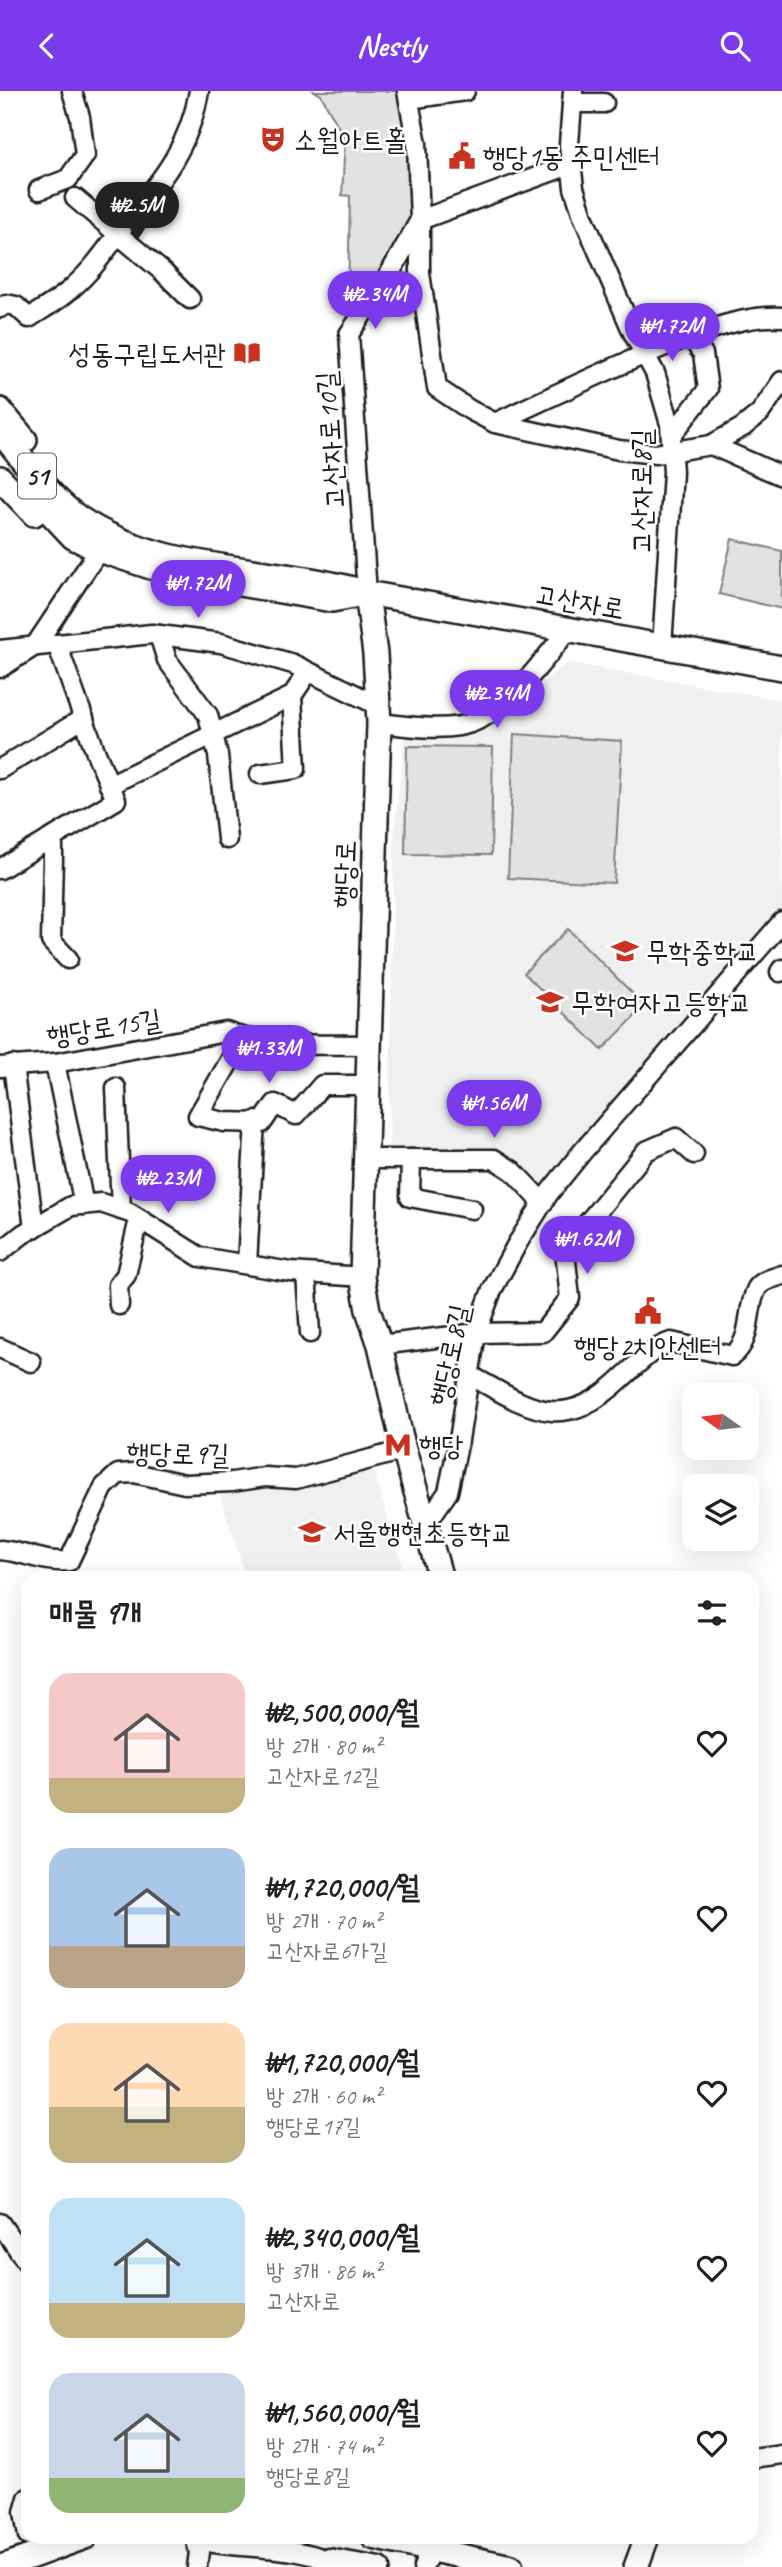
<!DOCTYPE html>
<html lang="ko">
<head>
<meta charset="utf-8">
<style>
	:root { --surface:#fff; --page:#f2f2f2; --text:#202124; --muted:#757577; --accent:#7c3aed }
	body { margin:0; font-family:Caveat,"Poor Story",sans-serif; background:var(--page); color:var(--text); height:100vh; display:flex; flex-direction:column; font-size:26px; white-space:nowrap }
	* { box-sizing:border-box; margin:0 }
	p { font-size:23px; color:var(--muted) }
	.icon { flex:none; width:38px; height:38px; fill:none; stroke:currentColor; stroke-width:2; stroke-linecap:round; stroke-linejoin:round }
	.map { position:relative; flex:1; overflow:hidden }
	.drawer { position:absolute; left:21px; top:1480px; width:738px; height:973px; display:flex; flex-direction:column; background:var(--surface); border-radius:21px; box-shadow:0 7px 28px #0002 }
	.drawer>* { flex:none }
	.needle { width:46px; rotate:284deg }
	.tools { position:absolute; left:682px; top:1292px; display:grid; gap:14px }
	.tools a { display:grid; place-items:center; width:77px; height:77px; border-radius:14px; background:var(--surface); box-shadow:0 7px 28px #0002; font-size:35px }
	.price { position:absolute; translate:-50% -60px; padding:0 16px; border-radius:24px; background:var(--accent); color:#fff; font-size:23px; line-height:46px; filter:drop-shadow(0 2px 4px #0008) }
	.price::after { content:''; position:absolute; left:50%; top:42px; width:21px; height:16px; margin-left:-10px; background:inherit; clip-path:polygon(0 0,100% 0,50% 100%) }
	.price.current { background:#222; color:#fff }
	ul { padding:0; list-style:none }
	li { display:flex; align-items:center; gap:21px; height:175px; padding:0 28px }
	li span { display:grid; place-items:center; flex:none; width:196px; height:140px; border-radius:21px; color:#555 }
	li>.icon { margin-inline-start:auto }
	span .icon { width:84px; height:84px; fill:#fffc; stroke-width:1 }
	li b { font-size:30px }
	h2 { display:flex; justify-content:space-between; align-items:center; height:84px; padding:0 28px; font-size:30px }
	header { display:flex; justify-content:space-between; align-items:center; height:91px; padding:0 28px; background:var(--accent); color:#fff; font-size:32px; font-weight:700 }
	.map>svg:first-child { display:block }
	.built { fill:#f0f0f0 }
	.green { fill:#e2e2e2; stroke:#7f7f7f; stroke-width:2 }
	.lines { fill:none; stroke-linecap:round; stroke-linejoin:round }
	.minor-casing { stroke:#1c1c1c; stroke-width:23 }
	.major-casing { stroke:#1c1c1c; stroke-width:28 }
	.minor { stroke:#fff; stroke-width:18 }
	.major { stroke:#fff; stroke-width:23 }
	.labels { text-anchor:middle; stroke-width:5; stroke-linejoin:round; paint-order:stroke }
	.shield { fill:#fff; stroke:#606060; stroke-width:2 }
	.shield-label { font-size:26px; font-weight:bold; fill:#1c1c1c }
	.poi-label { font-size:28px; fill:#1c1c1c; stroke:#fff; text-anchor:start }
	.street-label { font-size:28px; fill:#1c1c1c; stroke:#fff }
</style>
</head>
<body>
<header><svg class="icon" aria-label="back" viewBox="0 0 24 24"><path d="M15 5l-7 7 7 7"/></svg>Nestly<svg class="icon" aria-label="search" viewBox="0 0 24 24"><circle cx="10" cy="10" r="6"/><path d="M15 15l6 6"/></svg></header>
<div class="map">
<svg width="782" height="2476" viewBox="0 0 782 2476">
	<rect width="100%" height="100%" fill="#fff"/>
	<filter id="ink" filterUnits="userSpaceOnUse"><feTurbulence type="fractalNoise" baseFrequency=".0143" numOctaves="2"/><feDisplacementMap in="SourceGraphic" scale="14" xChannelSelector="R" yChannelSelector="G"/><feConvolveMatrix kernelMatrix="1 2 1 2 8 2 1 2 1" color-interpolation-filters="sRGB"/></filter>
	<g filter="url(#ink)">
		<g class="built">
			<path d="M 570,572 L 782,609 L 782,824 L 543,1107 L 501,1064 L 389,1056 L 394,745 L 405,640 L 483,632 L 514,614 L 561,576 Z"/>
			<path d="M 373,1378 L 406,1487 L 326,1487 L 323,1479 L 292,1487 L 246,1487 L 220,1404 L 229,1398 L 259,1394 L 295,1397 L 329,1391 Z"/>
		</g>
		<g class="green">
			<path d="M 314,0 L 401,0 L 411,51 L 413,127 L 364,207 L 348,210 L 350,105 L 342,104 L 345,48 L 321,4 Z"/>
			<path d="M 732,448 L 782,460 L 782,518 L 719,503 Z"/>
			<path d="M 514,643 L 622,650 L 614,792 L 508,787 Z"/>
			<path d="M 407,655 L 493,656 L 491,764 L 405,763 Z"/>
			<path d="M 568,838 L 645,915 L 602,959 L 524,882 Z"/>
		</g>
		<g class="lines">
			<defs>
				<g id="minor">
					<path d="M 573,0 L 569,53 L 574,97 L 583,125 L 633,242 L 655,282 L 670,333 L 673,381 L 662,556"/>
					<path d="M 409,8 L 465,0"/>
					<path d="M 572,12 L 604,12"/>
					<path d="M 572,73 L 420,129 L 420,182 L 437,297 L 470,319 L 495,332 L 619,359 L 656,363 L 711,354 L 743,336 L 760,322 L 782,290"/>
					<path d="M 39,99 L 68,88 L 85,64 L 80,26 L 72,0"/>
					<path d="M 75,107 L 163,181 L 190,208"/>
					<path d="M 0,217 L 6,213 L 16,215 L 29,227 C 44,217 61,208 73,196 C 95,177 110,153 128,130 C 162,89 190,55 199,0"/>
					<path d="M 495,332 C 555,304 615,274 678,250 C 711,238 746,224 782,226"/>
					<path d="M 671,345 L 708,298 L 703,263 L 691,246"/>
					<path d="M 711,354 L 782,385"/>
					<path d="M 367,502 L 349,243 L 386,189 L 420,129 L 417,53 L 407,0"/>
					<path d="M 159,544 L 167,569 L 208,624 L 218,664 L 227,748"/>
					<path d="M 0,559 L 152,543 L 221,552 L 293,573 L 377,614"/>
					<path d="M 0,577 L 35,555 L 99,459"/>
					<path d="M 379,632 C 406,635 451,642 476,630 C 511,614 544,569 568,539"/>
					<path d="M 0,678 L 84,627"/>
					<path d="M 260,683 L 296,678 L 292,605"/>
					<path d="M 109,694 L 292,605 L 308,581"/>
					<path d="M 48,749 L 53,755 L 53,767 L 51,850 L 68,868"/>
					<path d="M 0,778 L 116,709 L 96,662 L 57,553"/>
					<path d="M 780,881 L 782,878"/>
					<path d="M 243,947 L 198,1025 L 224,1031 L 262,1032 L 275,1013 L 296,1024 L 322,994 L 368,994"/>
					<path d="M 55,972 L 84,1114"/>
					<path d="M 13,974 L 34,1137"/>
					<path d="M 0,976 L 55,972 L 226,941 C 267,957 324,953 369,954"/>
					<path d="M 116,997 L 121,1119"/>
					<path d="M 366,1068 L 411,1068 L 410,1106 L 472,1118"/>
					<path d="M 411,1068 L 494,1068 L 513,1080 L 543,1112"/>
					<path d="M 0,1161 L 23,1143 L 71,1115 L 101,1112 L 130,1122 L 200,1166 L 291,1181 L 362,1186"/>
					<path d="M 247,1173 L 255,1030"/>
					<path d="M 306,1183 L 310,1242"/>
					<path d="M 119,1214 L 118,1194 L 126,1184 L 139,1128"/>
					<path d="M 380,1254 L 476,1242 L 543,1241 L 570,1207 L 565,1160 L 646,1060 L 676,1047 L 694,1063"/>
					<path d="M 0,1257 L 31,1271"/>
					<path d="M 468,1283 C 531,1318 562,1344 623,1286 C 637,1274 653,1256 671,1251 L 732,1265 C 754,1248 745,1220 757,1197 C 762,1189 774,1187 782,1184"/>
					<path d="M 425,1434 L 448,1401 L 459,1349 L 476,1242 L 492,1199 L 517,1153 L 549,1102 L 583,1060 L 782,831"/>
					<path d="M 0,1459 C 26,1461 42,1472 69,1470 L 104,1396 L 118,1383 L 134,1382 L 185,1393 L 232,1391 L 265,1386 L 296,1388 L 404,1359"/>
					<path d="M 0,2132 L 28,2173"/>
					<path d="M 752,2367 L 782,2363"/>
					<path d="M 28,2407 L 24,2421 L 28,2445"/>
					<path d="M 195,2446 L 199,2461 L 197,2476"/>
					<path d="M 196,2449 C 246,2460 296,2451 343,2476"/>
					<path d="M 329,2467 L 380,2476"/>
					<path d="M 423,2476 L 431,2460"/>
				</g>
				<g id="major">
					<path d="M 0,319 L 25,349"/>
					<path d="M 0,340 C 22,367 51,408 79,427 C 164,484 272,473 367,502 L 782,577"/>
					<path d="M 0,387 L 34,423"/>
					<path d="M 29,399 L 73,446 L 99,459 L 160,479"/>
					<path d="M 228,491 L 332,509 L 364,503"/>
					<path d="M 367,502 L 375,563 L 379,632 L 362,1186 L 368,1219 L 380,1254 L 404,1359 L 441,1488"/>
					<path d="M 373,2446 L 511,2476"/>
					<path d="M 2,2476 L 85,2446"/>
					<path d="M 636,2476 L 647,2446"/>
				</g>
			</defs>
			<use href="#minor" class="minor-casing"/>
			<use href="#major" class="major-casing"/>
			<use href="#minor" class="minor"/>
			<use href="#major" class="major"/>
		</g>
	</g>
	<defs>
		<symbol id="theatre-bare" viewBox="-9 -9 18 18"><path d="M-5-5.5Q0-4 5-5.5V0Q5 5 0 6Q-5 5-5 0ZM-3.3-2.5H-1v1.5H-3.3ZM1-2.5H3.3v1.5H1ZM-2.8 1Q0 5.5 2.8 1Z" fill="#c8321e" stroke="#fff" stroke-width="2.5" paint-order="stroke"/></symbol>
		<symbol id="civic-bare" viewBox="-9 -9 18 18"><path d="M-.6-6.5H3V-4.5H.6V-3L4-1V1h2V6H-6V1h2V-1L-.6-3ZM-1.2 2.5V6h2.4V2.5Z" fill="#c8321e" stroke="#fff" stroke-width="2.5" paint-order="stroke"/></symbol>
		<symbol id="library-bare" viewBox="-9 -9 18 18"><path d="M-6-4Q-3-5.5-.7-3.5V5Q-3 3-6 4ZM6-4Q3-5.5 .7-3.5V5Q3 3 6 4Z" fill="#c8321e" stroke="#fff" stroke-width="2.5" paint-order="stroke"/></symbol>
		<symbol id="school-bare" viewBox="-9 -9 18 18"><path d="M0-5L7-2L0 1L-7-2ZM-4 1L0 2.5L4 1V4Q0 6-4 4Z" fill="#c8321e" stroke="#fff" stroke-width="2.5" paint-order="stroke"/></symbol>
		<symbol id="metro-bare" viewBox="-9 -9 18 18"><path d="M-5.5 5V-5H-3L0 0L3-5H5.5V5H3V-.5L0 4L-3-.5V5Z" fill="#c8321e" stroke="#fff" stroke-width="2.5" paint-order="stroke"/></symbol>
	</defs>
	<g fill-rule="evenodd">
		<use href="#theatre-bare" x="254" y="29" width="38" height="38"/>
		<use href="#civic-bare" x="443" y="46" width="38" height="38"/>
		<use href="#library-bare" x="228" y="243" width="38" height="38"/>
		<use href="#school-bare" x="606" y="841" width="38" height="38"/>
		<use href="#school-bare" x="531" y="892" width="38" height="38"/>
		<use href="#civic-bare" x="629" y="1201" width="38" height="38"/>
		<use href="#metro-bare" x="379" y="1335" width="38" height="38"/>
		<use href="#school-bare" x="293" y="1422" width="38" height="38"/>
	</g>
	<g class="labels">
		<rect class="shield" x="18" y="362.5" width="38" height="45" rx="5"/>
		<g class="shield-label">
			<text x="37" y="394">51</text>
		</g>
		<g class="poi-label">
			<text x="294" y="58">소월아트홀</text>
			<text x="483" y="75">행당1동 주민센터</text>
			<text x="226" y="272" text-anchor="end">성동구립도서관</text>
			<text x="646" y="870">무학중학교</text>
			<text x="571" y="921">무학여자고등학교</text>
			<text x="648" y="1265" text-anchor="middle">행당2치안센터</text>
			<text x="419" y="1364">행당</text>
			<text x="333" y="1451">서울행현초등학교</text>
		</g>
		<g class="street-label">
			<text transform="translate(330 349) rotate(-94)" y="10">고산자로10길</text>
			<text transform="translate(641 400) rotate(-90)" y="10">고산자로8길</text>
			<text transform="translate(580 510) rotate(10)" y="10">고산자로</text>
			<text transform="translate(344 783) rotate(-88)" y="10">행당로</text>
			<text transform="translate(104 936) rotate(-9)" y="10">행당로15길</text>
			<text transform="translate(449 1264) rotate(-78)" y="10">행당로8길</text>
			<text transform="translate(178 1362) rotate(1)" y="10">행당로9길</text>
		</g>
	</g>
</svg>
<div class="tools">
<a><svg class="needle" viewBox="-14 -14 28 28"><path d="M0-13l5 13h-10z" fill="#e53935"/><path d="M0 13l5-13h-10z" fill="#757577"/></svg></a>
<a><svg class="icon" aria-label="layers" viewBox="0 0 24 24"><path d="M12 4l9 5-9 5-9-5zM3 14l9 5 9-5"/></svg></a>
</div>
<b class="price current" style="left:137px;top:151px">₩2.5M</b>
<b class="price" style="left:375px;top:240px">₩2.34M</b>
<b class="price" style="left:672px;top:272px">₩1.72M</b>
<b class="price" style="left:198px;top:529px">₩1.72M</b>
<b class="price" style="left:497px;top:639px">₩2.34M</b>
<b class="price" style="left:269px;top:994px">₩1.33M</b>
<b class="price" style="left:494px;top:1049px">₩1.56M</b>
<b class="price" style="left:168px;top:1124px">₩2.23M</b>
<b class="price" style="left:587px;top:1185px">₩1.62M</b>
<section class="drawer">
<h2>매물 9개<svg class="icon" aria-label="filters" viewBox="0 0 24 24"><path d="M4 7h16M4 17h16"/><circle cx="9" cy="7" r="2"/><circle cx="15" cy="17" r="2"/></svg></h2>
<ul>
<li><span style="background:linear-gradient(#f6c9c9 75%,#c2b280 0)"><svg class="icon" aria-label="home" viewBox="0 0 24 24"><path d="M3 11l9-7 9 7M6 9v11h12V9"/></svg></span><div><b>₩2,500,000/월</b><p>방 2개 · 80 m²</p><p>고산자로12길</p></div><svg class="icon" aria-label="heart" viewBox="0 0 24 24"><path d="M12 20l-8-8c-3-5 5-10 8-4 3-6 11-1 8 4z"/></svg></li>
<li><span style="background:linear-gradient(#a9c7e8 70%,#b9a48a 0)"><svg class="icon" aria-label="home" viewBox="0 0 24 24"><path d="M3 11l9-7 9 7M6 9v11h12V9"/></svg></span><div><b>₩1,720,000/월</b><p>방 2개 · 70 m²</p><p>고산자로6가길</p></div><svg class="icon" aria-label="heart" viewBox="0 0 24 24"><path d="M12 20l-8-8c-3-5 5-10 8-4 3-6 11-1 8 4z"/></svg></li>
<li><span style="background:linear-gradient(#ffd9b3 60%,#c2b280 0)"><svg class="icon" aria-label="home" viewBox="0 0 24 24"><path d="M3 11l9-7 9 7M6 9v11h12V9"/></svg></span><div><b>₩1,720,000/월</b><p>방 2개 · 60 m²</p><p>행당로17길</p></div><svg class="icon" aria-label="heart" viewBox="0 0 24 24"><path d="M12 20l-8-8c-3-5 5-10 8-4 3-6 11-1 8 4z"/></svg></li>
<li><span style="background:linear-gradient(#bfe0f5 75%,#c2b280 0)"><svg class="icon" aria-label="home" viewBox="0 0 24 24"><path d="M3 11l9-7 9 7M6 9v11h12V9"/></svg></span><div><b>₩2,340,000/월</b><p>방 3개 · 86 m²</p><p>고산자로</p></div><svg class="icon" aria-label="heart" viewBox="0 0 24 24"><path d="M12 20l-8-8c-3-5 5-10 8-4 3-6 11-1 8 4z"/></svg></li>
<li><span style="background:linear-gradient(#c9d6e8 75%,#8fb573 0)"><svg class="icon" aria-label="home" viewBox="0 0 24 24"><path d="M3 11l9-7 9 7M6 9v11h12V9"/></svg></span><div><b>₩1,560,000/월</b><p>방 2개 · 74 m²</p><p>행당로8길</p></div><svg class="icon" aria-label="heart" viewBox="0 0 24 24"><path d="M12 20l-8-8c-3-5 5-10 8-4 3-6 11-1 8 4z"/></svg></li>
</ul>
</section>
</div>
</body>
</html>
